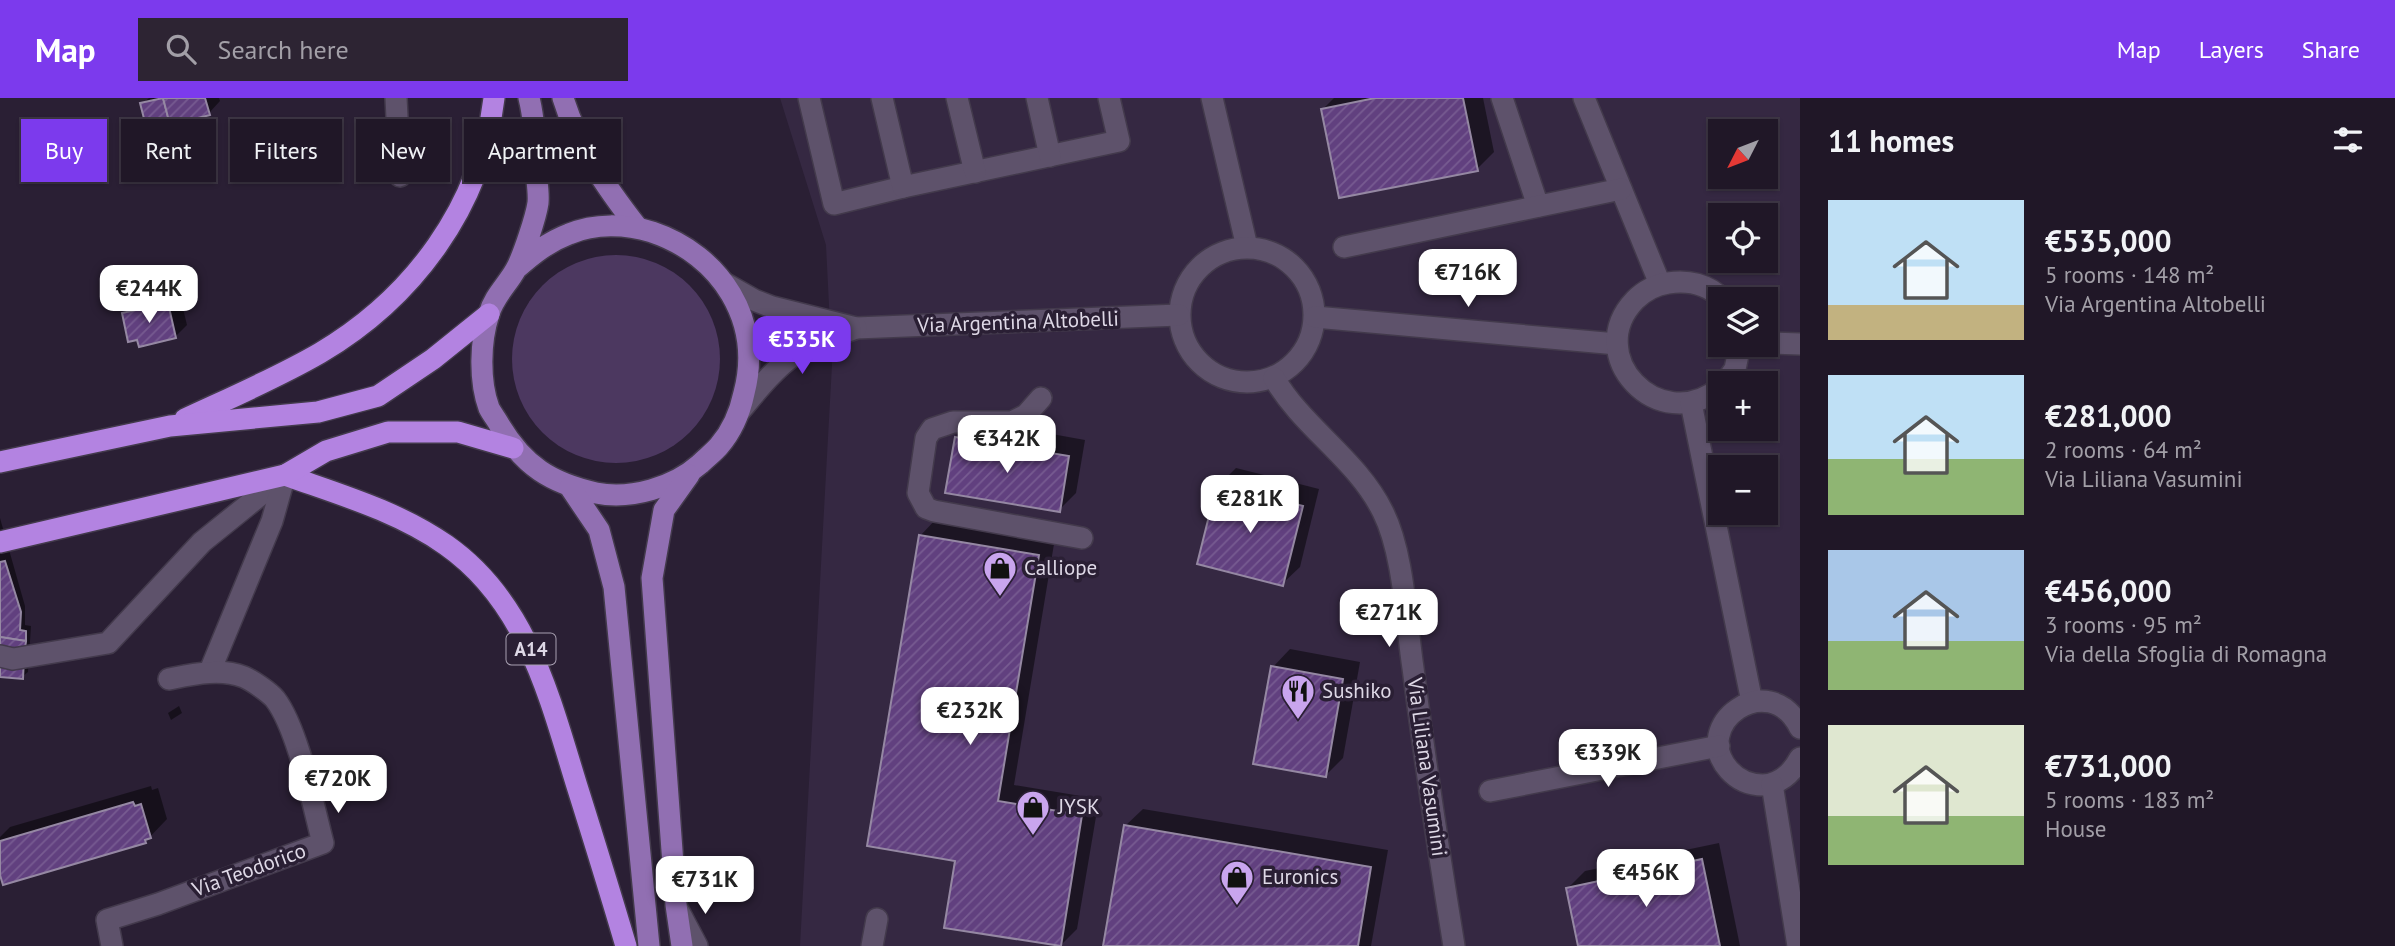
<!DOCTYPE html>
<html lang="en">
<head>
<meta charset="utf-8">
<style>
	:root { --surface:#201727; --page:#2d2433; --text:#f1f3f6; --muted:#a29fa7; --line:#3d3644; --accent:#7c3aed }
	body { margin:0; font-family:"PT Sans",sans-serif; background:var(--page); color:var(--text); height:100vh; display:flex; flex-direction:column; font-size:26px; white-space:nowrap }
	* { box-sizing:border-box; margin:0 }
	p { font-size:23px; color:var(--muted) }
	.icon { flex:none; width:38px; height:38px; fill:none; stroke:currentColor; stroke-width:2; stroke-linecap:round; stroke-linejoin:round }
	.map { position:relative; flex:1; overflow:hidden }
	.side { display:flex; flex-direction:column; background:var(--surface); width:595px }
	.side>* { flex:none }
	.guide { position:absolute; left:21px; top:21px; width:665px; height:63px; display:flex; gap:14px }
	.needle { width:46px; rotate:228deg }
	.fabs { position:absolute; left:1708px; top:21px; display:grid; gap:14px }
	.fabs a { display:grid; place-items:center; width:70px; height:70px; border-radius:0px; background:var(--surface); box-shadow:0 2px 5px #0004,0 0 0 2px var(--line); font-size:35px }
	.price { position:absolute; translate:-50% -60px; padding:0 16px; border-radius:14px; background:#fff; color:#222; font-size:23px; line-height:46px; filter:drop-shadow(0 2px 4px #0008) }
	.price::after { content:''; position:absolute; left:50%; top:42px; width:21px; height:16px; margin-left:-10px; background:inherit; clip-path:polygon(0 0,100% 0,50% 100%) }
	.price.current { background:var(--accent); color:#fff }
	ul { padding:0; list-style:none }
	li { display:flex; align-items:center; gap:21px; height:175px; padding:0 28px }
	li span { display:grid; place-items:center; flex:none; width:196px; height:140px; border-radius:0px; color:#555 }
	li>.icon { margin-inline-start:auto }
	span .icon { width:84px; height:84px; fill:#fffc; stroke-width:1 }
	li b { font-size:30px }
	h2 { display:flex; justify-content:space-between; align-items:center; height:84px; padding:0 28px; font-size:30px }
	.pill { padding:0 24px; border-radius:0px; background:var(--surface); box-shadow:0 2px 5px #0004,0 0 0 2px var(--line); font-size:24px; line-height:63px }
	.pill.current { background:var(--accent); color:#fff }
	header { display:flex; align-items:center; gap:42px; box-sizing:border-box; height:98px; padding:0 35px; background:var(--accent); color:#fff }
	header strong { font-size:33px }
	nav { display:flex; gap:38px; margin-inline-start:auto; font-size:24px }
	.search { width:490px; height:63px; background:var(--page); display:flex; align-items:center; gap:18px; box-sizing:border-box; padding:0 24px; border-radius:0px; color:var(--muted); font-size:26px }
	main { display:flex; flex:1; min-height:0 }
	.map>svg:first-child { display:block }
	.built { fill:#352842; fill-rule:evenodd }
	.grass { fill:#4c3860 }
	.shadow { fill:#0007 }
	.building { fill:url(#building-hatch); stroke:#9588a3; stroke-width:2 }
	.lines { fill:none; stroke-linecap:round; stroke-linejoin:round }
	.minor-casing { stroke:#433a4c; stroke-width:24 }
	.major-casing { stroke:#433a4c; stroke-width:24 }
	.highway-casing { stroke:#433a4c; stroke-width:24 }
	.minor { stroke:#5e526b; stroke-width:21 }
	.major { stroke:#916fb2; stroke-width:21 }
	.highway { stroke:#b383e1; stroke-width:21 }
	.labels { text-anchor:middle; stroke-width:7; stroke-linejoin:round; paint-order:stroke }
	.shield { fill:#2a1f34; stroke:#a8a0b1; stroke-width:2 }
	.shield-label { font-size:19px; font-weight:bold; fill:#ded8e6 }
	.street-label { font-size:21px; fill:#ded8e6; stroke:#2a1f34 }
	.poi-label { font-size:21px; fill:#ded8e6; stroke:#2a1f34; text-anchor:start }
</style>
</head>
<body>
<header>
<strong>Map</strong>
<div class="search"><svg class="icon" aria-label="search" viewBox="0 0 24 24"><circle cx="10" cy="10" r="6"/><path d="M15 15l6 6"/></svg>Search here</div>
<nav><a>Map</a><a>Layers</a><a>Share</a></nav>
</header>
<main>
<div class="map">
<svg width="1800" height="848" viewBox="0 0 1800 848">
	<defs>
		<pattern id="building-hatch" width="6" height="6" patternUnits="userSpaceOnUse" patternTransform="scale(1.75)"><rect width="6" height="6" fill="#61407f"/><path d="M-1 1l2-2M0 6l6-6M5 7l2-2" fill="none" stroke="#775b91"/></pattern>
	</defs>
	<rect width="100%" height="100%" fill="#2a1f34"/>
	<path class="built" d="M 780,0 L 1800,0 L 1800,848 L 800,848 L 832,267 L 826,147 ZM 1720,33 L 1766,33 L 1766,79 L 1720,79 ZM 1720,117 L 1766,117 L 1766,163 L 1720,163 ZM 1720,201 L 1766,201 L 1766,247 L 1720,247 ZM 1720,285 L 1766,285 L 1766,331 L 1720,331 ZM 1720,369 L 1766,369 L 1766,415 L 1720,415 Z"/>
	<circle class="grass" cx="616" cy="261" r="104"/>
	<g class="shadow">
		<path d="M 219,0 L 220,3 L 209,15 L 176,24 L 176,27 L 171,32 L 142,6 L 149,0 Z"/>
		<path d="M 1334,0 L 1483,0 L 1494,54 L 1477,71 L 1323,11 Z"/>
		<path d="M 179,194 L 187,227 L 175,239 L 123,216 L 135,204 Z"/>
		<path d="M 974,322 L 1085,342 L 1076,395 L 1059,412 L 956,340 Z"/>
		<path d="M 1236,370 L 1319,391 L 1300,469 L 1282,486 L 1219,387 Z"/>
		<path d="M 0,420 L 25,508 L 25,527 L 31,528 L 28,574 L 22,579 L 0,577 Z"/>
		<path d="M 937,420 L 1055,440 L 1014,687 L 1099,701 L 1077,831 L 1060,848 L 946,829 L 957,762 L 920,438 Z"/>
		<path d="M 1290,551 L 1360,564 L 1343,660 L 1326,677 L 1273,569 Z"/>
		<path d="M 179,608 L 182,615 L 171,622 L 168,615 Z"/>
		<path d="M 151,688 L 152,692 L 158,690 L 167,721 L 145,744 L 0,771 L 0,739 L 10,729 Z"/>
		<path d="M 1143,711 L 1388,752 L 1371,848 L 1105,848 L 1125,728 Z"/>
		<path d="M 1719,745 L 1740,848 L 1580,848 L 1568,790 L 1585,773 Z"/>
	</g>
	<g class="building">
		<path d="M 163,0 L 172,34 L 149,40 L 140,5 Z"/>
		<path d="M 163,0 L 205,0 L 210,17 L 170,27 Z"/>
		<path d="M 1375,0 L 1463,0 L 1478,73 L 1339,100 L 1321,11 Z"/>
		<path d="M 168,205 L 176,240 L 139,249 L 137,242 L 128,244 L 122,215 Z"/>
		<path d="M 955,339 L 1069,358 L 1060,414 L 945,395 Z"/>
		<path d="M 1217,386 L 1303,408 L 1283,488 L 1197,466 Z"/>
		<path d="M 919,437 L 1039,457 L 998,703 L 1082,717 L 1061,848 L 944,830 L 955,763 L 867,748 Z"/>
		<path d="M 5,463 L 21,514 L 20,532 L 26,533 L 26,543 L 0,539 L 0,464 Z"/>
		<path d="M 0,539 L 26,543 L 24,559 L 0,558 Z"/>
		<path d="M 0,558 L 24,559 L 23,581 L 0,579 Z"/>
		<path d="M 1271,568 L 1343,581 L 1326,679 L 1253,666 Z"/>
		<path d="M 133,704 L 135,708 L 141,706 L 151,740 L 145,742 L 146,745 L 3,787 L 0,777 L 0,743 Z"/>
		<path d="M 1124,727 L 1371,769 L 1358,848 L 1103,848 Z"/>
		<path d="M 1702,761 L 1720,848 L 1578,848 L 1566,790 Z"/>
	</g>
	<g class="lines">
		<defs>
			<g id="minor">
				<path d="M 396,0 L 400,78"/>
				<path d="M 809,0 L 834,106 L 903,89"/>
				<path d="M 882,0 L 903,89 L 1119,43 L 1109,0"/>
				<path d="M 957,0 L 975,74"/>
				<path d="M 1037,0 L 1050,58"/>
				<path d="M 1212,0 L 1247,149"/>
				<path d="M 1502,0 L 1538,108"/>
				<path d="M 1584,0 L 1660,186"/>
				<path d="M 1344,149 L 1621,91"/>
				<circle cx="1247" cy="217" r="67"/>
				<path d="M 724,185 L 754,202 L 772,209 L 856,230 L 1179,217"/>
				<path d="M 1315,219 L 1617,246"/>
				<path d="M 1766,245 L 1800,246"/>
				<path d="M 1274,280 C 1303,330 1357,361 1383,414 C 1404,456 1406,524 1413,570 C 1425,663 1439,756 1454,848"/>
				<path d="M 1725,285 L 1735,271 L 1740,247"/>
				<path d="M 1720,290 C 1658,339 1582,257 1635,202 C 1644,193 1655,187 1668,185 C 1688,182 1708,186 1722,201"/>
				<path d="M 1041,300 L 1026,317 L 1012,324 L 953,324 L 932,331 L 926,340 L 918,395 L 926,410 L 934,413 L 1082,440"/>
				<path d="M 1691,305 L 1752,604"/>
				<path d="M 739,314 C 756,294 773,272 794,257 C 813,245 836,238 856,230"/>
				<path d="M 0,558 L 13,561 L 108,545 L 202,444 L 285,377"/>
				<path d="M 210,573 L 272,423 L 285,377"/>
				<path d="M 1800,630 C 1769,568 1689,627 1729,672 C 1738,682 1750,687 1763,687 C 1781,686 1792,675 1800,660"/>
				<path d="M 1772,686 L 1798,848"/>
				<path d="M 1490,693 L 1719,648"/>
				<path d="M 677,810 L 697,848"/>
				<path d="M 112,848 L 107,822 L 158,806 L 323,745 C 313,707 298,631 275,601 C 269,594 253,583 244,579 C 220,570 194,576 169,581"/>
				<path d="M 872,848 L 877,821"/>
			</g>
			<g id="major">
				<path d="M 563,0 C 578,49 606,89 637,129"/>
				<path d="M 516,171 C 533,156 548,144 569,136 C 595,125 626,126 652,134 C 721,157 763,223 744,295 C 740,314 732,333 719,348 C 714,354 706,360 700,366 C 674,389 631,402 596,395 C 551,385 524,368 500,328 C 497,322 492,316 489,310 C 479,283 480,243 489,216 C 494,198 508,186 516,171 C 523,158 536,119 538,105 C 539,95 537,84 536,74 C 535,49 535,24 529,0"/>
				<path d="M 570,389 L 599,432 L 614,489 L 649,848"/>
				<path d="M 682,848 L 676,807 L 652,480 L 664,412 L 689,377"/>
			</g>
			<g id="highway">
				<path d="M 185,321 C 230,300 277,280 320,255 C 413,200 481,109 494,0"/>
				<path d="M 0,364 L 170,328 L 318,314 L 378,298 L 433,261 L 489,216"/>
				<path d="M 285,377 C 341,397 397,413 446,447 C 526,503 549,597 576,685 C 593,739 610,794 626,848"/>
				<path d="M 0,444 L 285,377 L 326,353 L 388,334 L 458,334 L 513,350"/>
			</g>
		</defs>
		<use href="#minor" class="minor-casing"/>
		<use href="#major" class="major-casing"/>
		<use href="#highway" class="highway-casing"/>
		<use href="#minor" class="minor"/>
		<use href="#major" class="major"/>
		<use href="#highway" class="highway"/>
	</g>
	<defs>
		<symbol id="shop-pin" viewBox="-11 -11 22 30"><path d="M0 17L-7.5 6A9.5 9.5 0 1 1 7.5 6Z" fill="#c9a5ee" stroke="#2a1f34"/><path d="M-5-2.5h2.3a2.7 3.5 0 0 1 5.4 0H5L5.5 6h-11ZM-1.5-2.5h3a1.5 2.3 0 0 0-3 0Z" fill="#111"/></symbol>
		<symbol id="restaurant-pin" viewBox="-11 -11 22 30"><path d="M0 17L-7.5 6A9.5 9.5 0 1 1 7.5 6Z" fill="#c9a5ee" stroke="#2a1f34"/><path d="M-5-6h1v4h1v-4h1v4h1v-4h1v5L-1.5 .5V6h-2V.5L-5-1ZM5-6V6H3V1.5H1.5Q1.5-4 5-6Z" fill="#111"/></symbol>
	</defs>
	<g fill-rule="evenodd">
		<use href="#shop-pin" x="981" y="451" width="38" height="52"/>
		<use href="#restaurant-pin" x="1279" y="574" width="38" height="52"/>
		<use href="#shop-pin" x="1014" y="690" width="38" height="52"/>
		<use href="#shop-pin" x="1218" y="760" width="38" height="52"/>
	</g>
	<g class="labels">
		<rect class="shield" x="506.5" y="535.5" width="49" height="31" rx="5"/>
		<g class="shield-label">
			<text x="531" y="558">A14</text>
		</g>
		<g class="street-label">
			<text transform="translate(1018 224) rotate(-2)" y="7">Via Argentina Altobelli</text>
			<text transform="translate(1427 669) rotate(82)" y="7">Via Liliana Vasumini</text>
			<text transform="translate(249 772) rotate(-20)" y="7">Via Teodorico</text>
		</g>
		<g class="poi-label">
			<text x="1024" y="477">Calliope</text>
			<text x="1322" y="600">Sushiko</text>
			<text x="1058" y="716">JYSK</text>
			<text x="1262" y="786">Euronics</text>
		</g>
	</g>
</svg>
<div class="fabs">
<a><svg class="needle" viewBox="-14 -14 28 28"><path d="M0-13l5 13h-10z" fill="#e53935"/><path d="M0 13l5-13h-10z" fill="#a29fa7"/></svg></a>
<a><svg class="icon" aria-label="locate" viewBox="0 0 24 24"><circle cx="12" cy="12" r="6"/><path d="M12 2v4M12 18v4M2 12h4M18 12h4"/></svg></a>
<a><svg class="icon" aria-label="layers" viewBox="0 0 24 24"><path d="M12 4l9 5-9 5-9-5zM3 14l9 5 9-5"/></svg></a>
<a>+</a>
<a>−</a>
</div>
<b class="price" style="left:1468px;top:211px">€716K</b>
<b class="price" style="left:149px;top:227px">€244K</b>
<b class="price current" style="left:802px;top:278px">€535K</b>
<b class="price" style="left:1007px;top:377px">€342K</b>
<b class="price" style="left:1250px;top:437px">€281K</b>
<b class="price" style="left:1389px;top:551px">€271K</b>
<b class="price" style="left:970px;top:649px">€232K</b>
<b class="price" style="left:1608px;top:691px">€339K</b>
<b class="price" style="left:338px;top:717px">€720K</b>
<b class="price" style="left:1646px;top:811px">€456K</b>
<b class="price" style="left:705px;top:818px">€731K</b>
<div class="guide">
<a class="pill current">Buy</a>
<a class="pill">Rent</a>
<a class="pill">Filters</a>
<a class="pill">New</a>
<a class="pill">Apartment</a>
</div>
</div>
<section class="side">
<h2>11 homes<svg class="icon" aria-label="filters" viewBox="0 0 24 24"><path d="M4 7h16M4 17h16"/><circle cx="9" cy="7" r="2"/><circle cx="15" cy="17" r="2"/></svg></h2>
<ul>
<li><span style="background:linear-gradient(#bfe0f5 75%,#c2b280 0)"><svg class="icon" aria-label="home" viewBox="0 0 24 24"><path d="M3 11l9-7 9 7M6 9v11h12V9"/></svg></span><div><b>€535,000</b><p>5 rooms · 148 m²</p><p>Via Argentina Altobelli</p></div></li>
<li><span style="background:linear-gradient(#bfe0f5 60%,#8fb573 0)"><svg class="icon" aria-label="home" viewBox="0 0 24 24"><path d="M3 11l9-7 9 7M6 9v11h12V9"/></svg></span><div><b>€281,000</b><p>2 rooms · 64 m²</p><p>Via Liliana Vasumini</p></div></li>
<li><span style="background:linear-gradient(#a9c7e8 65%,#8fb573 0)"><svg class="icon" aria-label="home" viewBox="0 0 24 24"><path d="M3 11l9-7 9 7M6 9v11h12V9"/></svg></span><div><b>€456,000</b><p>3 rooms · 95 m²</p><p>Via della Sfoglia di Romagna</p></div></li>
<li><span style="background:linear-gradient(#dfe7d0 65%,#8fb573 0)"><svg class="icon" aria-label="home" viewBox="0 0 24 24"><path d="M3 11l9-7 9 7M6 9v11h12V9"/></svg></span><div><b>€731,000</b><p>5 rooms · 183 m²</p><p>House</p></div></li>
</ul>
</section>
</main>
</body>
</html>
